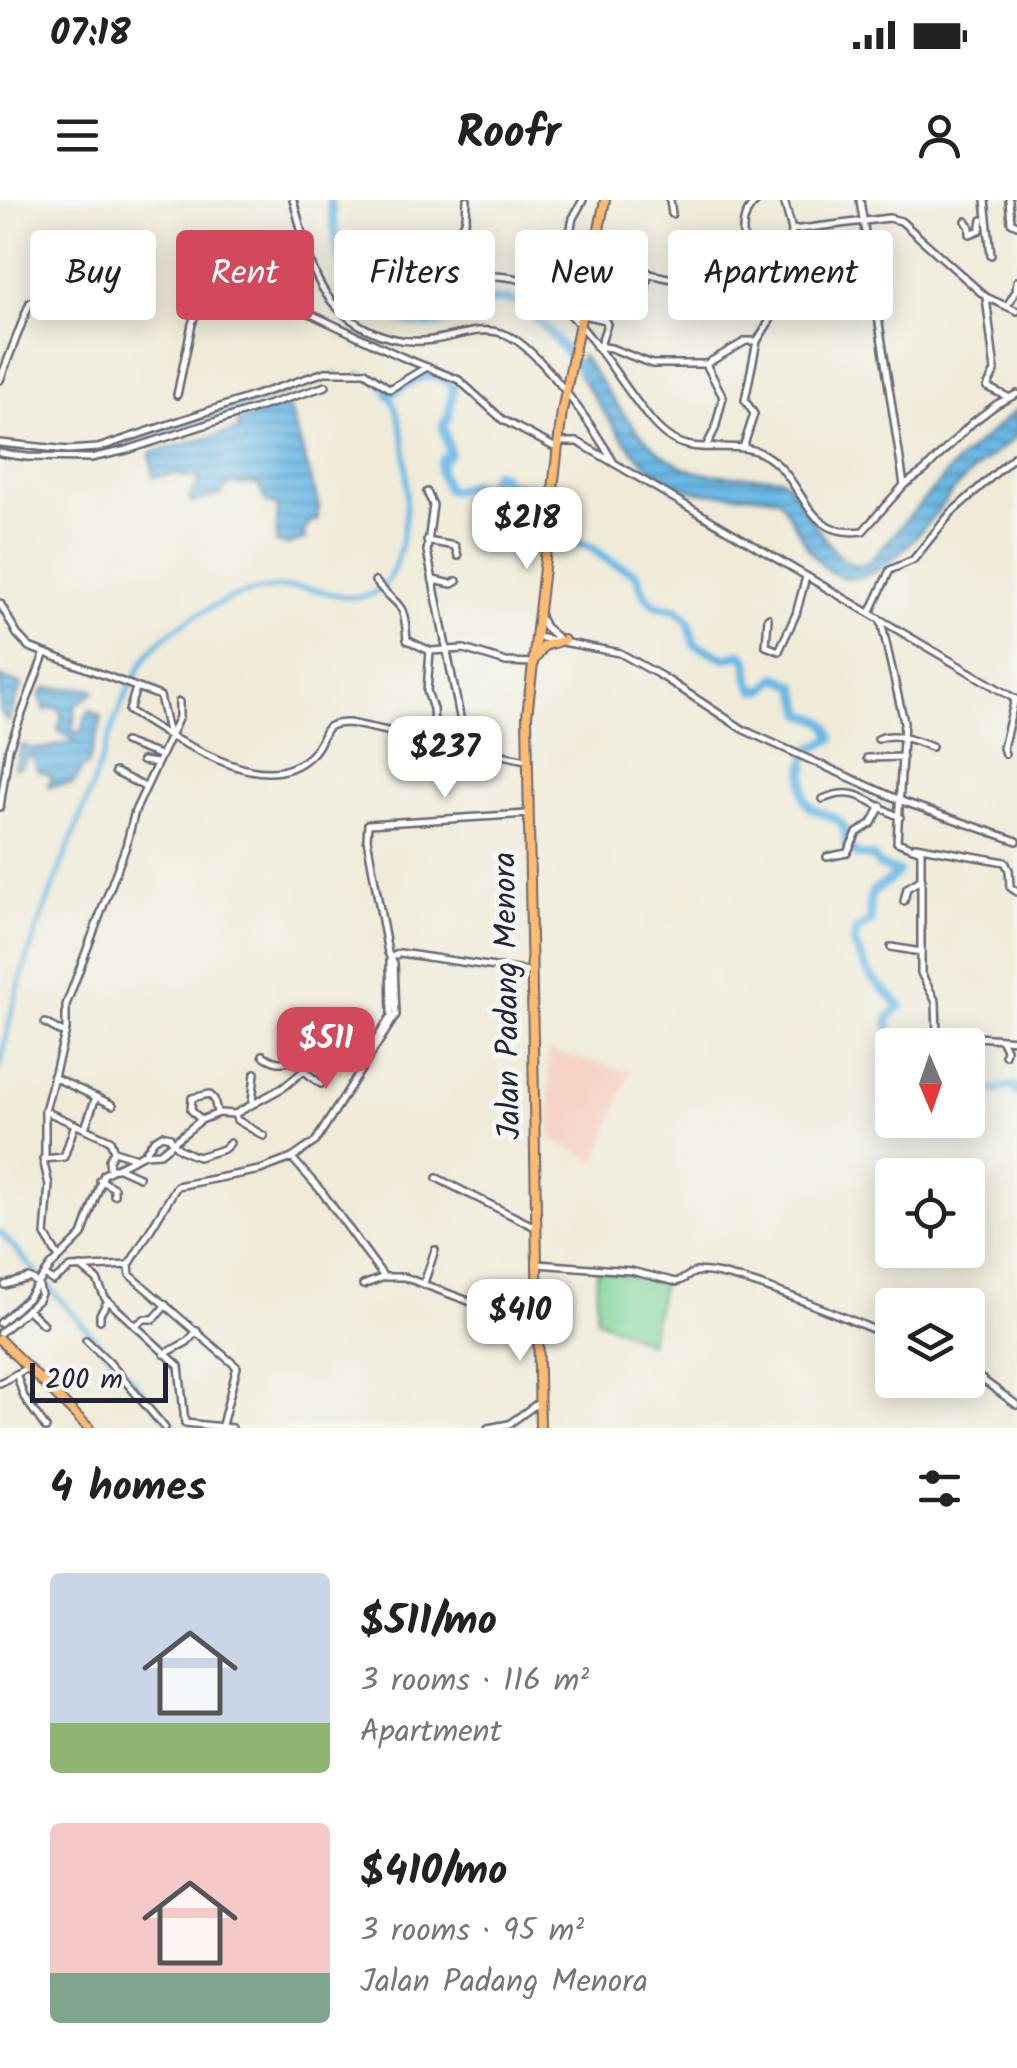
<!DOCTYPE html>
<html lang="en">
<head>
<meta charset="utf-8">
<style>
	:root { --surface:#fff; --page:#f6f6f6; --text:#222; --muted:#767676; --accent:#d1495b }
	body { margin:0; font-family:Kalam,sans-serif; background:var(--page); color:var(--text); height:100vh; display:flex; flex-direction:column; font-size:38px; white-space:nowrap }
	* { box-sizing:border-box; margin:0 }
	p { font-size:32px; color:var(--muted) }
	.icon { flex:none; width:55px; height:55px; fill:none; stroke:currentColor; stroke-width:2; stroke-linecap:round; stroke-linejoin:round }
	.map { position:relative; height:1228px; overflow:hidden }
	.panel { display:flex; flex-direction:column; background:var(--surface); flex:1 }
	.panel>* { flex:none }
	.hud { position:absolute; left:30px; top:30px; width:958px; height:90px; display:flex; gap:20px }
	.needle { width:65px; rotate:178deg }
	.controls { position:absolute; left:875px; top:828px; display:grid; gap:20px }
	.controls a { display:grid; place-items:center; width:110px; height:110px; border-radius:10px; background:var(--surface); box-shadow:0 5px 25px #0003; font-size:50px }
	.scale { position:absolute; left:30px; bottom:25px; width:138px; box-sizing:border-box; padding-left:10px; border:5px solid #22223b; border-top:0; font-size:28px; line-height:35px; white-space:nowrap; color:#22223b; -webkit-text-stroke:8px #f6f6f2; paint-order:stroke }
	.price { position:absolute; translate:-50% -85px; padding:0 22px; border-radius:20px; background:#fff; color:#222; font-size:32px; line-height:65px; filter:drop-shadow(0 2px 5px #0008) }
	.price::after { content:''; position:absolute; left:50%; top:60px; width:30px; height:22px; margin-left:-15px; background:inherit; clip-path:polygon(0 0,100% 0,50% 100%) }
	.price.current { background:var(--accent); color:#fff }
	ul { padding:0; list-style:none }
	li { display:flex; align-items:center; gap:30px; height:250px; padding:0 50px }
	li span { display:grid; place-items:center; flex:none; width:280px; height:200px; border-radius:10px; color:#555 }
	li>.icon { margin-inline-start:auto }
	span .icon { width:120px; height:120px; fill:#fffc; stroke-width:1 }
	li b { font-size:42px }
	h2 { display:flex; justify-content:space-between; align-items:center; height:120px; padding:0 50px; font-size:42px }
	.pill { padding:0 35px; border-radius:10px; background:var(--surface); box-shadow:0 5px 25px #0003; font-size:35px; line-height:90px }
	.pill.current { background:var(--accent); color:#fff }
	.status { display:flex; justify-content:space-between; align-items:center; height:70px; padding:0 50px; background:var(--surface); direction:ltr }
	.status svg { height:28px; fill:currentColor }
	header { display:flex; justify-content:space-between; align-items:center; height:130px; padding:0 50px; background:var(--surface); font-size:45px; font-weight:700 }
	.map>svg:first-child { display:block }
	.built { fill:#f6d2c4 }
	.pitch { fill:#7ed498; stroke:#507b6a; stroke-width:2.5 }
	.water { fill:url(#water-rules); stroke:#466e90; stroke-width:2.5 }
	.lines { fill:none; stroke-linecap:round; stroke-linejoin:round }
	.stream { stroke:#6bb9e5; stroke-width:2.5 }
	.canal { stroke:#6bb9e5; stroke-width:5 }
	.river { stroke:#6bb9e5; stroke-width:9 }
	.minor-casing { stroke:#6a6872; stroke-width:10 }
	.major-casing { stroke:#6a6872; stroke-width:12 }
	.minor { stroke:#fff; stroke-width:5 }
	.major { stroke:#ffbb71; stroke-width:8 }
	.labels { text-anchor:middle; stroke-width:10; stroke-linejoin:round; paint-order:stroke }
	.street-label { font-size:32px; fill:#22223b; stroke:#f6f6f2 }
</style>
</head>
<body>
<div class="status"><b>07:18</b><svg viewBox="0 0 49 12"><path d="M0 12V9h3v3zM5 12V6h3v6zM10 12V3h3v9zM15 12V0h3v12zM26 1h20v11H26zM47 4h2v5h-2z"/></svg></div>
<header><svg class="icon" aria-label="menu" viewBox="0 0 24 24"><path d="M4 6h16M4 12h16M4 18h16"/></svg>Roofr<svg class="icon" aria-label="person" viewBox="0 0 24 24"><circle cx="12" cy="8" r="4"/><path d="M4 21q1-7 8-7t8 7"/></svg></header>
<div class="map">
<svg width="1017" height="1228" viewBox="0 0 1017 1228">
	<defs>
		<pattern id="water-rules" width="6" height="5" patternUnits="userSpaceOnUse" patternTransform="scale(2.5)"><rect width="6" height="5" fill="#6bb9e5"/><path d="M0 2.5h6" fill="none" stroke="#5896bb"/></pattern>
	</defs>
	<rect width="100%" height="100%" fill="#f6f6f2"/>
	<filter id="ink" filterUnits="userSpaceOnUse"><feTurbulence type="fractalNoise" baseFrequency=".01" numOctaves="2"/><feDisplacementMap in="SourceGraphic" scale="20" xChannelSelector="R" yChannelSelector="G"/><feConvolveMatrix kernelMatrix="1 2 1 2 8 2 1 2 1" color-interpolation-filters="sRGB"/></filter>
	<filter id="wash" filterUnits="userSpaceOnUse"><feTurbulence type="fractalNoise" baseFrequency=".0048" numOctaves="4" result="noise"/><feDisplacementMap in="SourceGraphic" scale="40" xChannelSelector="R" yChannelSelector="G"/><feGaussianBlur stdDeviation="2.25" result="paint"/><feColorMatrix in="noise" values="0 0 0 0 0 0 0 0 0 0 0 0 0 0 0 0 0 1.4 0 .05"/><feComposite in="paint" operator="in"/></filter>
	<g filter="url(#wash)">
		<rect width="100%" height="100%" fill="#f0ebd8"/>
		<path class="built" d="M 548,851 L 630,871 L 597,961 L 551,939 Z"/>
		<path class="pitch" d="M 597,1070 L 663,1082 L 649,1143 L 596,1119 Z"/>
		<g class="water">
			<path d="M 581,155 C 614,197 646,261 702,273 C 728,278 755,275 781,278 L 788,283 C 802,302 829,353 849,363 C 858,367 864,364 872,359 L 957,262 L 1017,209 L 1017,236 C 998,252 975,267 958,286 C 932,314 880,398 834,374 C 807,359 797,323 779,299 C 749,291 714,298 685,288 C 635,270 607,214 578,174 Z"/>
			<path d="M 283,205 L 290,210 L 319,305 L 317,321 L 312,320 L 303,333 L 305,339 L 288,345 L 276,343 L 278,306 L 266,302 L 258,284 L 227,285 L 222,294 L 192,303 L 189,298 L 201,279 L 175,274 L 153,277 L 150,253 L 238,230 L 239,222 Z"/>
			<path d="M 0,477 L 22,485 L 8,522 L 0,512 Z"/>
			<path d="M 45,488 L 90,488 L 95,491 L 75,506 L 75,520 L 71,528 L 77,533 L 82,530 L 88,512 L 92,510 L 102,518 L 88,565 L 83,567 L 73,584 L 48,586 L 52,576 L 37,570 L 32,554 L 20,567 L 14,568 L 23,545 C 36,554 59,545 75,541 L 58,531 L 62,516 L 57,507 L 45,511 L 40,496 Z"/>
		</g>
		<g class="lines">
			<g class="stream">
				<path d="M 43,1087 L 47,1083"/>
				<path d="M 2,1126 L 37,1093"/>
			</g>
			<g class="canal">
				<path d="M 0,249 L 51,255"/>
				<path d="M 82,256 L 116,249 L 338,174"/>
				<path d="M 0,870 C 14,775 55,684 89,595 C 106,549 120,496 148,455 C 163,433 198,413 222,402 C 246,391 277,385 303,388 C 331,391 368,411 388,380 C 412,342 414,232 389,195 C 382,183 370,178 359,173"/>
				<path d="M 0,1032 L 175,1228"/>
			</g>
			<g class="river">
				<path d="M 330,0 C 339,52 336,100 394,118 C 410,123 432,127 447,121 C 472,113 489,91 519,103 C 536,111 572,160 586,177"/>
				<path d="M 389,195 C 410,182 432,164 453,187 L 449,215 L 443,226 L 450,253 L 441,262 L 440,272 L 447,289 L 452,291 L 472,284 L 485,290 L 495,272 L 502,275 L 501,282 L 529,287 L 543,335 C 557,340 568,341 582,344 C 594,347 600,355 610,361 C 619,367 628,368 638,376 C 642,398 653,409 676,409 L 689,422 L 694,444 L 726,458 L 741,454 L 748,461 L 749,479 L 755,490 L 764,490 L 777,477 L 796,486 L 804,514 C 821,520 828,519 832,539 L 812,548 L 807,555"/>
				<path d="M 805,563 C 804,573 801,593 807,603 C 816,619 849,608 846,645 L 858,655 L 873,657 L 880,666 L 898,672 C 876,697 866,680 871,721 L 856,731 L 854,744 L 871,777 L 901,806 C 883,820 889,819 891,837 L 915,845"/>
				<path d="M 968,884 L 973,883 L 989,891 L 1014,886 L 1017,893"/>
			</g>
		</g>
	</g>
	<g filter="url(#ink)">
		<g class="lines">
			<defs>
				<g id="minor">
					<path d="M 293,0 C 301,26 306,56 318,80 C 338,122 387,147 432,140 C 458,137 482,124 507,135 C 540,149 596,231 614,263"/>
					<path d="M 467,0 L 466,18 L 448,67 L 460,77 C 480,76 502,74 521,80 C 567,95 604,157 631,194 C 643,210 655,229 672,239 C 701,257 740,237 768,257 C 807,283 804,339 863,331 L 904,285 L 924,271 L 972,223 L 997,204 L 1017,194"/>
					<path d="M 670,0 L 672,14"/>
					<path d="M 860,0 L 904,285"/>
					<path d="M 985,0 L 991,55"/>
					<path d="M 1009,0 L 1011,22 L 1017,25"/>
					<path d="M 966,21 L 970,27 L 970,34 L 980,30 L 982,20"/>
					<path d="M 792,30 L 889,18 L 901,21 L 986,97 L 1017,111"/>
					<path d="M 696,46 L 701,74"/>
					<path d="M 593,61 L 672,79 L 749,66"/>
					<path d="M 986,97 L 995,171 L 987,187 L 1008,197"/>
					<path d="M 556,102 L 573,18 L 583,0"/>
					<path d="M 1007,106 L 1016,91 L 1017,81"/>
					<path d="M 678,112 C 699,118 735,109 756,101 C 754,71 727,23 757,1"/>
					<path d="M 583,115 L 605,120 L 607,124 L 600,146"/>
					<path d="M 642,115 L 648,72"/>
					<path d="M 600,118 L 613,93"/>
					<path d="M 596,146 L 611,148 L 652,164 L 706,164 L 746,141 L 757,141"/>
					<path d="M 706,164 L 723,197 L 715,229 L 706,247"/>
					<path d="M 0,180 L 30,102"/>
					<path d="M 177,195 L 192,124 L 211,67 L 402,157 L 459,180 L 503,220 L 558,249"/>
					<path d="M 560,242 L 578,242 L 1017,500"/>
					<path d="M 0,243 L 68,250 L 98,248 L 325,172 L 365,172 L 390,189 L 427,167"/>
					<path d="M 743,248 L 754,214 L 745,200 L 757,141 L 779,106 L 801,98 L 790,47 L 792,30 L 784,0"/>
					<path d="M 0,253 L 27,257 L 91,258 L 127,250 L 326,186"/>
					<path d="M 427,292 L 433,305 L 427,351 L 466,547"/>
					<path d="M 427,341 L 455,346 L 458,356"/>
					<path d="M 433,380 L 452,384 L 457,381"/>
					<path d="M 375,381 C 399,410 404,397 407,440 L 430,451 L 464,449 L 506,462 L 534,463"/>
					<path d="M 0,403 L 17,434 L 29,447 L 160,496 L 169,536 C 211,556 272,595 312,554 C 330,536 316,523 349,523 L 526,560"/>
					<path d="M 870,413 L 890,370 L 913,360 L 951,313 L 1017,254"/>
					<path d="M 540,417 L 545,427 L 557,437"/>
					<path d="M 768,418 L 766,446 L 779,451 L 796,414 L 806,377"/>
					<path d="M 881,421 L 904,522 L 897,642 L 921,651 L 921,773 L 936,802 L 937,834 L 933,845"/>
					<path d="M 537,437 L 620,453 L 663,477 L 744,530 L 904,602 L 1017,641"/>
					<path d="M 430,451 L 427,491 L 433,509 L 435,541"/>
					<path d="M 136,488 L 129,511 L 166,534"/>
					<path d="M 878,539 C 895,531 915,541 932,547"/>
					<path d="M 124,542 L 159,555"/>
					<path d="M 1005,554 L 1003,548 L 1015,499"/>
					<path d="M 867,558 L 903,557"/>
					<path d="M 142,561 L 156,563"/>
					<path d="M 115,572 L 145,587"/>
					<path d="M 823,599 C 858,584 870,605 900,617"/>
					<path d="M 0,607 L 9,548 L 44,455"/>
					<path d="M 915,646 L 1005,662 L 1009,670 L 1010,687 L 1017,692"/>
					<path d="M 827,657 L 847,653 L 857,633 L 872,623 L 881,606"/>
					<path d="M 904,701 L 907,688 L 922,679"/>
					<path d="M 891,747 L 921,752"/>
					<path d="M 45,823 L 65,834"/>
					<path d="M 937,834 L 1017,840"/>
					<path d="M 1002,841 L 1006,849 L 1005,855"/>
					<path d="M 263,855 C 284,871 292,854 314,862"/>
					<path d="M 304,871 L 321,884"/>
					<path d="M 53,877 L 113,905"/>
					<path d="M 252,903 L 255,873"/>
					<path d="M 45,911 L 110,940 L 114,951 L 136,958"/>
					<path d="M 235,915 L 237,920 L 264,936"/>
					<path d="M 201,920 L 191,910 L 192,898 L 209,894 L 214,899 L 217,912"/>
					<path d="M 85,928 L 96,897"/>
					<path d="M 144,954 L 154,940 L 162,935 L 170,937 C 173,948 187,953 198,957 L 224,949 L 230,943"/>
					<path d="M 45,958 L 45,911 L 66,830 L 66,805 L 126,646 L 135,611 L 179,517 L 179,502"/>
					<path d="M 292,958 L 322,992 L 384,1077 L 404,1077 L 538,1127"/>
					<path d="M 119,968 L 139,977"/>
					<path d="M 110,970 L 109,960 L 114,951"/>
					<path d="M 437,978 L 535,1027"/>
					<path d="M 100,980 L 114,988 L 114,995"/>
					<path d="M 58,1056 L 45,1035 L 49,985 L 43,959 L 64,957 L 75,924"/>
					<path d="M 537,1064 L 631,1071 L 676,1082 C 686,1080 687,1074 696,1072 C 727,1066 857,1123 892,1137"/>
					<path d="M 81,1067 L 97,1080 L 105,1098 L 179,1166 L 185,1223 L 232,1228"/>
					<path d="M 45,1075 L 53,1081 L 71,1068 L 129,1065"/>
					<path d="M 424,1083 L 435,1050"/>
					<path d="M 5,1085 L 29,1078 L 38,1083"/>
					<path d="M 363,1085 L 384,1077"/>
					<path d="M 27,1109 L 43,1124"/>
					<path d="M 100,1120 L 100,1114 L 108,1101"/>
					<path d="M 0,1123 L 28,1098 L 51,1066 L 82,1035 L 104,974 L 144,954 L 160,953 L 201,920 L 219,913 L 235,914 L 284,887 L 319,858 L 334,838 L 366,845 L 374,843 L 391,816 L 390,758 L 400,753 L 530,772"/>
					<path d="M 135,1126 L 144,1119 L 154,1119 L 166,1105"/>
					<path d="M 0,1133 L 38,1100 L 41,1094 L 38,1083"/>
					<path d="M 86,1140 L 109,1162 L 165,1228"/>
					<path d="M 164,1154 L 187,1142 L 197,1131"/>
					<path d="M 968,1169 L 1017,1205"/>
					<path d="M 17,1176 L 24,1197 L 46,1228"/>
					<path d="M 0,1183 L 27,1168"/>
					<path d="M 222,1225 L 237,1167 L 130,1075 L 129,1065 L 177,986 L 260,970 L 292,958 L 315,942 L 396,815 L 394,763 L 388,753 L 367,639 L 368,624 L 527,614"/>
					<path d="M 488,1228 L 509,1224 L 538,1203"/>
				</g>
				<g id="major">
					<path d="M 536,458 L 544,446 L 564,440"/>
					<path d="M 0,1140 L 89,1228"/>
					<path d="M 540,1228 L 527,516 L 562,211 L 605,0"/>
				</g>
			</defs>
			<use href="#minor" class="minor-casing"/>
			<use href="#major" class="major-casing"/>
			<use href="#minor" class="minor"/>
			<use href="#major" class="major"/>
		</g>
	</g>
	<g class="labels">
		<g class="street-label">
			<text transform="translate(506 796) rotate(-91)" y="11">Jalan Padang Menora</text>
		</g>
	</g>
</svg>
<div class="controls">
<a><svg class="needle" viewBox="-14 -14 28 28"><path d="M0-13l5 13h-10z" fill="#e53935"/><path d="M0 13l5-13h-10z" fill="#767676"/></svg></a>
<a><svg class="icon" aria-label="locate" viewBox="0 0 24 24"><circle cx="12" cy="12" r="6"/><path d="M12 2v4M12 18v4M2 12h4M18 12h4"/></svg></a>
<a><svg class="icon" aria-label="layers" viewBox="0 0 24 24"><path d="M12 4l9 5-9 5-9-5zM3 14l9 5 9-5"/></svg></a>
</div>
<div class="scale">200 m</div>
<b class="price" style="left:527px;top:372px">$218</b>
<b class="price" style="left:445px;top:601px">$237</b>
<b class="price current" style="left:326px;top:892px">$511</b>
<b class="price" style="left:520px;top:1164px">$410</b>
<div class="hud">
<a class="pill">Buy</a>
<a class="pill current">Rent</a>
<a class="pill">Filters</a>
<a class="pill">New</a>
<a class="pill">Apartment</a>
</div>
</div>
<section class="panel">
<h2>4 homes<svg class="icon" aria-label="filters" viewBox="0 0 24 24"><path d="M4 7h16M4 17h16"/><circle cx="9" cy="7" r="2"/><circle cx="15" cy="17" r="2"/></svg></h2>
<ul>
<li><span style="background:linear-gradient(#c9d6e8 75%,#8fb573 0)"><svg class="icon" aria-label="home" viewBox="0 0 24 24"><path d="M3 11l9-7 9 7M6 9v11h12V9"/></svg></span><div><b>$511/mo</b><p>3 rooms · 116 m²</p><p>Apartment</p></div></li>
<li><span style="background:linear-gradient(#f6c9c9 75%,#7fa58c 0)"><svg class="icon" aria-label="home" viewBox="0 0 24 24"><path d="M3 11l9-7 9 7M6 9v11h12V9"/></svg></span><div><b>$410/mo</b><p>3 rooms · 95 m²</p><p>Jalan Padang Menora</p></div></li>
</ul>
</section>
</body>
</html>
